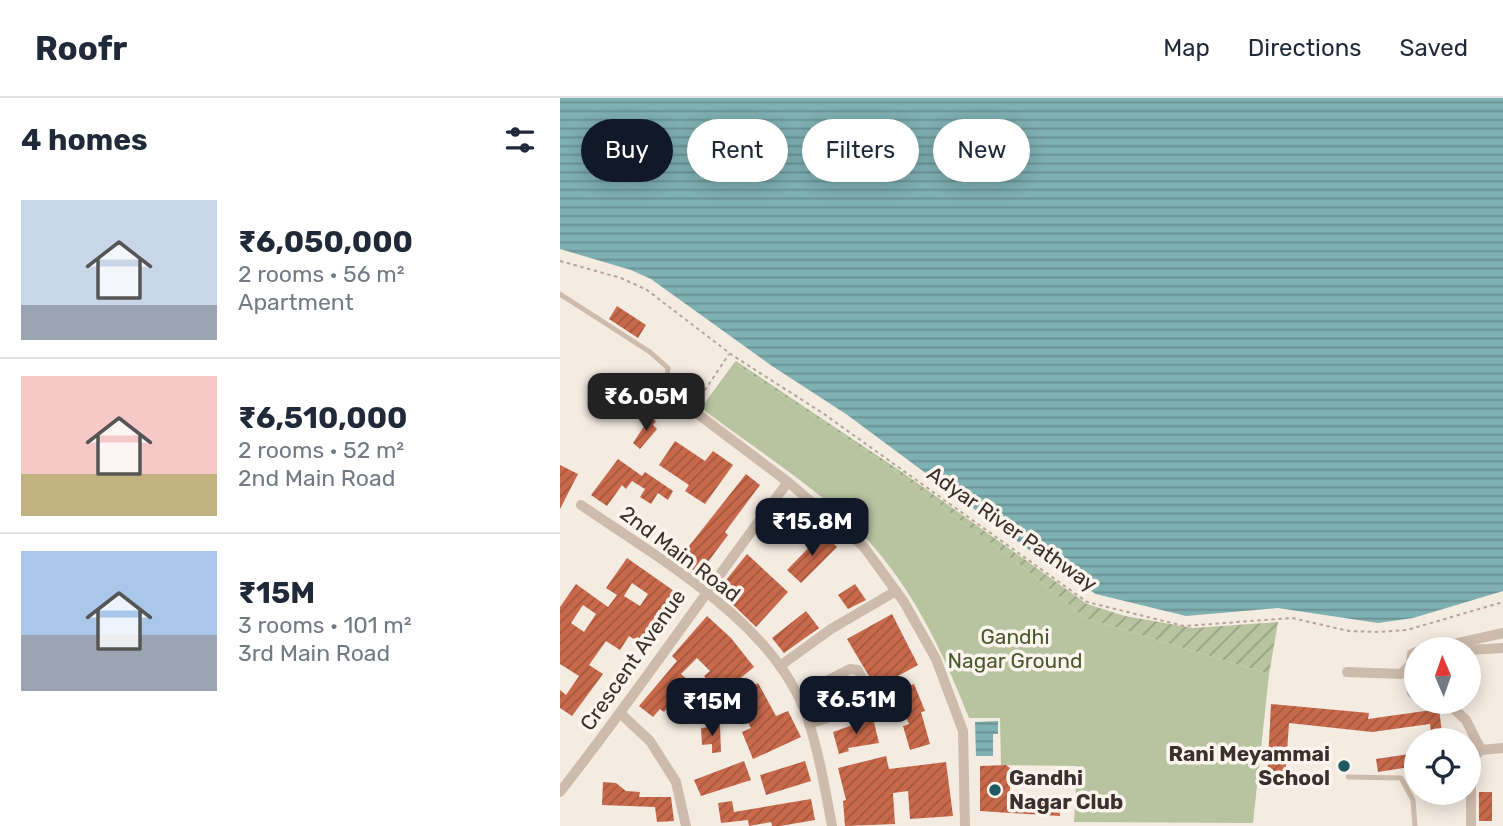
<!DOCTYPE html>
<html lang="en">
<head>
<meta charset="utf-8">
<style>
	:root { --surface:#fff; --page:#f2f2f3; --text:#1f2937; --muted:#747a83; --line:#e0e1e3; --accent:#111827 }
	body { margin:0; font-family:Rubik,sans-serif; background:var(--page); color:var(--text); height:100vh; display:flex; flex-direction:column; font-size:26px; white-space:nowrap }
	* { box-sizing:border-box; margin:0 }
	p { font-size:23px; color:var(--muted) }
	.icon { flex:none; width:38px; height:38px; fill:none; stroke:currentColor; stroke-width:2; stroke-linecap:round; stroke-linejoin:round }
	.map { position:relative; flex:1; overflow:hidden }
	.sheet { display:flex; flex-direction:column; background:var(--surface); width:560px }
	.sheet>* { flex:none }
	.top-card { position:absolute; left:21px; top:21px; width:665px; height:63px; display:flex; gap:14px }
	.needle { width:46px; rotate:358deg }
	.buttons { position:absolute; left:844px; top:539px; display:grid; gap:14px }
	.buttons a { display:grid; place-items:center; width:77px; height:77px; border-radius:50%; background:var(--surface); box-shadow:0 4px 18px #0003; font-size:35px }
	.price { position:absolute; translate:-50% -60px; padding:0 16px; border-radius:14px; background:var(--accent); color:#fff; font-size:23px; line-height:46px; filter:drop-shadow(0 2px 4px #0008) }
	.price::after { content:''; position:absolute; left:50%; top:42px; width:21px; height:16px; margin-left:-10px; background:inherit; clip-path:polygon(0 0,100% 0,50% 100%) }
	.price.active { background:#222; color:#fff }
	ul { padding:0; list-style:none }
	li { display:flex; align-items:center; gap:21px; height:175px; padding:0 21px }
	li+li { border-top:2px solid var(--line) }
	li span { display:grid; place-items:center; flex:none; width:196px; height:140px; border-radius:0px; color:#555 }
	li>.icon { margin-inline-start:auto }
	span .icon { width:84px; height:84px; fill:#fffc; stroke-width:1 }
	li b { font-size:30px }
	h2 { display:flex; justify-content:space-between; align-items:center; height:84px; padding:0 21px; font-size:30px }
	.tag { padding:0 24px; border-radius:32px; background:var(--surface); box-shadow:0 4px 18px #0003; font-size:24px; line-height:63px }
	.tag.active { background:var(--accent); color:#fff }
	header { display:flex; align-items:center; gap:42px; box-sizing:border-box; height:98px; padding:0 35px; background:var(--surface); border-bottom:2px solid var(--line) }
	header strong { font-size:33px }
	nav { display:flex; gap:38px; margin-inline-start:auto; font-size:24px }
	main { display:flex; flex:1; min-height:0 }
	.map>svg:first-child { display:block }
	.park { fill:#b8c4a0 }
	.garden { fill:url(#garden-furrows) }
	.water { fill:url(#water-rules) }
	.building { fill:url(#building-hatch); fill-rule:evenodd }
	.lines { fill:none; stroke-linecap:round; stroke-linejoin:round }
	.path { stroke:#b9a596; stroke-width:2; stroke-dasharray:3.5 3.5; stroke-linecap:butt }
	.lane { stroke:#cdbbac; stroke-width:5 }
	.street { stroke:#cdbbac; stroke-width:10 }
	.poi-dot { fill:#1f5a5e; stroke:#fbf5ee; stroke-width:2.5 }
	.labels { text-anchor:middle; stroke-width:7; stroke-linejoin:round; paint-order:stroke }
	.street-label { font-size:21px; fill:#3b302b; stroke:#fbf5ee }
	.park-label { font-size:21px; fill:#4a5a2e; stroke:#fbf5ee }
	.poi-label { font-size:21px; font-weight:bold; fill:#3b302b; stroke:#fbf5ee; text-anchor:end }
</style>
</head>
<body>
<header>
<strong>Roofr</strong>
<nav><a>Map</a><a>Directions</a><a>Saved</a></nav>
</header>
<main>
<section class="sheet">
<h2>4 homes<svg class="icon" aria-label="filters" viewBox="0 0 24 24"><path d="M4 7h16M4 17h16"/><circle cx="9" cy="7" r="2"/><circle cx="15" cy="17" r="2"/></svg></h2>
<ul>
<li><span style="background:linear-gradient(#c9d6e8 75%,#9aa5b1 0)"><svg class="icon" aria-label="home" viewBox="0 0 24 24"><path d="M3 11l9-7 9 7M6 9v11h12V9"/></svg></span><div><b>₹6,050,000</b><p>2 rooms · 56 m²</p><p>Apartment</p></div></li>
<li><span style="background:linear-gradient(#f6c9c9 70%,#c2b280 0)"><svg class="icon" aria-label="home" viewBox="0 0 24 24"><path d="M3 11l9-7 9 7M6 9v11h12V9"/></svg></span><div><b>₹6,510,000</b><p>2 rooms · 52 m²</p><p>2nd Main Road</p></div></li>
<li><span style="background:linear-gradient(#a9c7e8 60%,#9aa5b1 0)"><svg class="icon" aria-label="home" viewBox="0 0 24 24"><path d="M3 11l9-7 9 7M6 9v11h12V9"/></svg></span><div><b>₹15M</b><p>3 rooms · 101 m²</p><p>3rd Main Road</p></div></li>
</ul>
</section>
<div class="map">
<svg width="943" height="728" viewBox="0 0 943 728">
	<defs>
		<pattern id="garden-furrows" width="10" height="10" patternUnits="userSpaceOnUse" patternTransform="scale(1.75)"><rect width="10" height="10" fill="#b8c4a0"/><path d="M-1 1l2-2M0 10L10 0M9 11l2-2" fill="none" stroke="#97a083"/></pattern>
		<pattern id="water-rules" width="6" height="5" patternUnits="userSpaceOnUse" patternTransform="scale(1.75)"><rect width="6" height="5" fill="#7fb0b2"/><path d="M0 2.5h6" fill="none" stroke="#699091"/></pattern>
		<pattern id="building-hatch" width="6" height="6" patternUnits="userSpaceOnUse" patternTransform="scale(1.75)"><rect width="6" height="6" fill="#c8694b"/><path d="M-1 1l2-2M0 6l6-6M5 7l2-2" fill="none" stroke="#a4573f"/></pattern>
	</defs>
	<rect width="100%" height="100%" fill="#f4ebe1"/>
	<path class="park" d="M 174,265 L 325,366 L 464,470 L 525,520 L 709,576 L 693,725 L 514,724 L 517,668 L 441,667 L 440,620 L 409,620 C 383,554 352,488 302,436 C 255,388 195,351 141,310 Z"/>
	<path class="garden" d="M 176,263 L 342,374 L 527,506 L 565,518 L 633,530 L 718,524 L 709,576 L 525,520 L 464,470 L 325,366 L 174,265 Z"/>
	<g class="water">
		<path d="M 0,0 L 943,0 L 943,493 L 853,520 L 818,525 L 718,510 L 626,518 L 536,496 L 491,468 L 286,316 L 212,268 L 91,181 L 71,172 L 0,151 Z"/>
		<path d="M 438,623 L 438,636 L 433,636 L 433,658 L 416,658 L 415,624 Z"/>
	</g>
	<g class="building">
		<path d="M 57,208 L 86,227 L 78,240 L 49,221 Z"/>
		<path d="M 90,319 L 96,323 L 93,327 L 97,331 L 80,351 L 73,345 Z"/>
		<path d="M 115,343 L 145,363 L 153,353 L 173,367 L 145,406 L 125,393 L 129,387 L 99,367 Z"/>
		<path d="M 58,361 L 82,378 L 85,374 L 113,393 L 108,402 L 98,395 L 91,406 L 80,399 L 85,391 L 72,383 L 66,391 L 62,387 L 47,408 L 31,397 Z"/>
		<path d="M 0,367 L 18,376 L 0,411 Z"/>
		<path d="M 186,376 L 200,387 L 165,434 L 168,437 L 139,476 L 118,462 Z"/>
		<path d="M 222,423 L 232,432 L 222,445 L 211,435 Z"/>
		<path d="M 263,435 L 277,449 L 241,485 L 227,472 Z"/>
		<path d="M 187,456 L 228,494 L 196,529 L 158,492 Z"/>
		<path d="M 67,460 L 114,493 L 80,545 L 69,538 L 60,552 L 46,543 L 29,567 L 43,576 L 12,618 L 0,610 L 0,592 L 6,597 L 19,578 L 0,566 L 0,509 L 16,486 L 48,509 L 57,497 L 46,490 ZM 72,485 L 88,496 L 80,508 L 64,498 ZM 23,507 L 36,516 L 24,534 L 11,525 Z"/>
		<path d="M 295,486 L 306,502 L 288,511 L 278,497 Z"/>
		<path d="M 246,513 L 259,530 L 224,555 L 212,540 Z"/>
		<path d="M 332,516 L 358,567 L 316,590 L 287,541 Z"/>
		<path d="M 147,518 L 171,540 L 194,569 L 160,597 L 144,578 L 150,573 L 137,560 L 121,576 L 130,584 L 104,614 L 100,611 L 93,619 L 79,608 L 117,563 L 112,558 Z"/>
		<path d="M 291,579 L 299,594 L 290,597 L 293,602 L 270,610 L 265,606 L 259,596 Z"/>
		<path d="M 198,585 L 216,618 L 228,613 L 241,639 L 193,661 L 182,634 L 191,630 L 173,599 Z"/>
		<path d="M 354,586 L 365,613 L 361,614 L 370,646 L 350,652 L 343,628 L 349,626 L 343,612 L 324,620 L 316,601 Z"/>
		<path d="M 711,606 L 809,615 L 808,621 L 879,611 L 883,642 L 872,642 L 870,626 L 812,634 L 729,625 L 725,684 L 707,683 Z"/>
		<path d="M 313,620 L 319,645 L 288,650 L 289,653 L 279,656 L 273,634 Z"/>
		<path d="M 160,628 L 161,654 L 152,655 L 152,646 L 142,647 L 141,630 Z"/>
		<path d="M 856,655 L 856,668 L 818,674 L 816,661 Z"/>
		<path d="M 326,658 L 329,671 L 386,664 L 393,718 L 350,721 L 348,693 L 333,695 L 335,726 L 285,728 L 283,703 L 286,702 L 278,670 Z"/>
		<path d="M 184,663 L 191,682 L 141,698 L 134,682 Z"/>
		<path d="M 245,663 L 251,683 L 206,697 L 200,677 Z"/>
		<path d="M 446,667 L 450,670 L 450,695 L 498,701 L 500,718 L 420,713 L 420,668 Z"/>
		<path d="M 43,684 L 56,685 L 66,693 L 80,694 L 79,699 L 111,699 L 114,723 L 97,724 L 95,709 L 42,707 Z"/>
		<rect x="919" y="694" width="13" height="29"/>
		<path d="M 251,701 L 255,722 L 220,728 L 212,728 L 211,724 L 189,728 L 188,722 L 161,725 L 158,705 L 172,703 L 174,714 Z"/>
	</g>
	<g class="lines">
		<g class="path">
			<path d="M 0,163 L 61,180 L 87,192 L 172,257 L 264,316 L 527,504 L 624,528 L 732,520 L 789,533 L 816,534 L 847,532 L 943,504"/>
			<path d="M 137,304 L 169,256"/>
		</g>
		<g class="lane">
			<path d="M 0,196 L 90,254 L 108,270 L 106,292"/>
			<path d="M 788,679 L 841,680 L 853,702 L 855,728"/>
		</g>
		<g class="street">
			<path d="M 106,292 L 228,384 L 304,449 L 344,504 L 376,561 L 403,633 L 405,728"/>
			<path d="M 21,407 C 99,461 215,525 247,619 C 259,654 265,691 272,728"/>
			<path d="M 872,551 L 943,535"/>
			<path d="M 908,552 L 943,550"/>
			<path d="M 851,566 L 852,595 L 856,598"/>
			<path d="M 220,568 L 271,531 L 336,493"/>
			<path d="M 787,574 L 841,576 L 851,566 L 852,556 L 856,554"/>
			<path d="M 886,604 L 906,622 L 921,652"/>
			<path d="M 61,616 L 90,643 L 116,684 L 126,728"/>
			<path d="M 249,626 L 308,605 L 309,594 L 298,572 L 290,571 L 251,591 L 250,596 L 265,621"/>
			<path d="M 0,694 C 79,593 151,486 228,384"/>
			<path d="M 911,728 L 911,662 L 921,652 L 943,650"/>
		</g>
	</g>
	<g class="poi-dot">
		<circle cx="784" cy="668" r="7"/>
		<circle cx="435" cy="692" r="7"/>
	</g>
	<g class="labels">
		<g class="street-label">
			<text transform="translate(452 431) rotate(35)" y="7">Adyar River Pathway</text>
			<text transform="translate(120 456) rotate(37)" y="7">2nd Main Road</text>
			<text transform="translate(73 562) rotate(-55)" y="7">Crescent Avenue</text>
		</g>
		<g class="park-label">
			<text x="455" y="546">Gandhi<tspan x="455" dy="24">Nagar Ground</tspan></text>
		</g>
		<g class="poi-label">
			<text x="770" y="663">Rani Meyammai<tspan x="770" dy="24">School</tspan></text>
			<text x="449" y="687" text-anchor="start">Gandhi<tspan x="449" dy="24">Nagar Club</tspan></text>
		</g>
	</g>
</svg>
<div class="buttons">
<a><svg class="needle" viewBox="-14 -14 28 28"><path d="M0-13l5 13h-10z" fill="#e53935"/><path d="M0 13l5-13h-10z" fill="#747a83"/></svg></a>
<a><svg class="icon" aria-label="locate" viewBox="0 0 24 24"><circle cx="12" cy="12" r="6"/><path d="M12 2v4M12 18v4M2 12h4M18 12h4"/></svg></a>
</div>
<b class="price active" style="left:86px;top:335px">₹6.05M</b>
<b class="price" style="left:252px;top:460px">₹15.8M</b>
<b class="price" style="left:296px;top:638px">₹6.51M</b>
<b class="price" style="left:152px;top:640px">₹15M</b>
<div class="top-card">
<a class="tag active">Buy</a>
<a class="tag">Rent</a>
<a class="tag">Filters</a>
<a class="tag">New</a>
</div>
</div>
</main>
</body>
</html>
